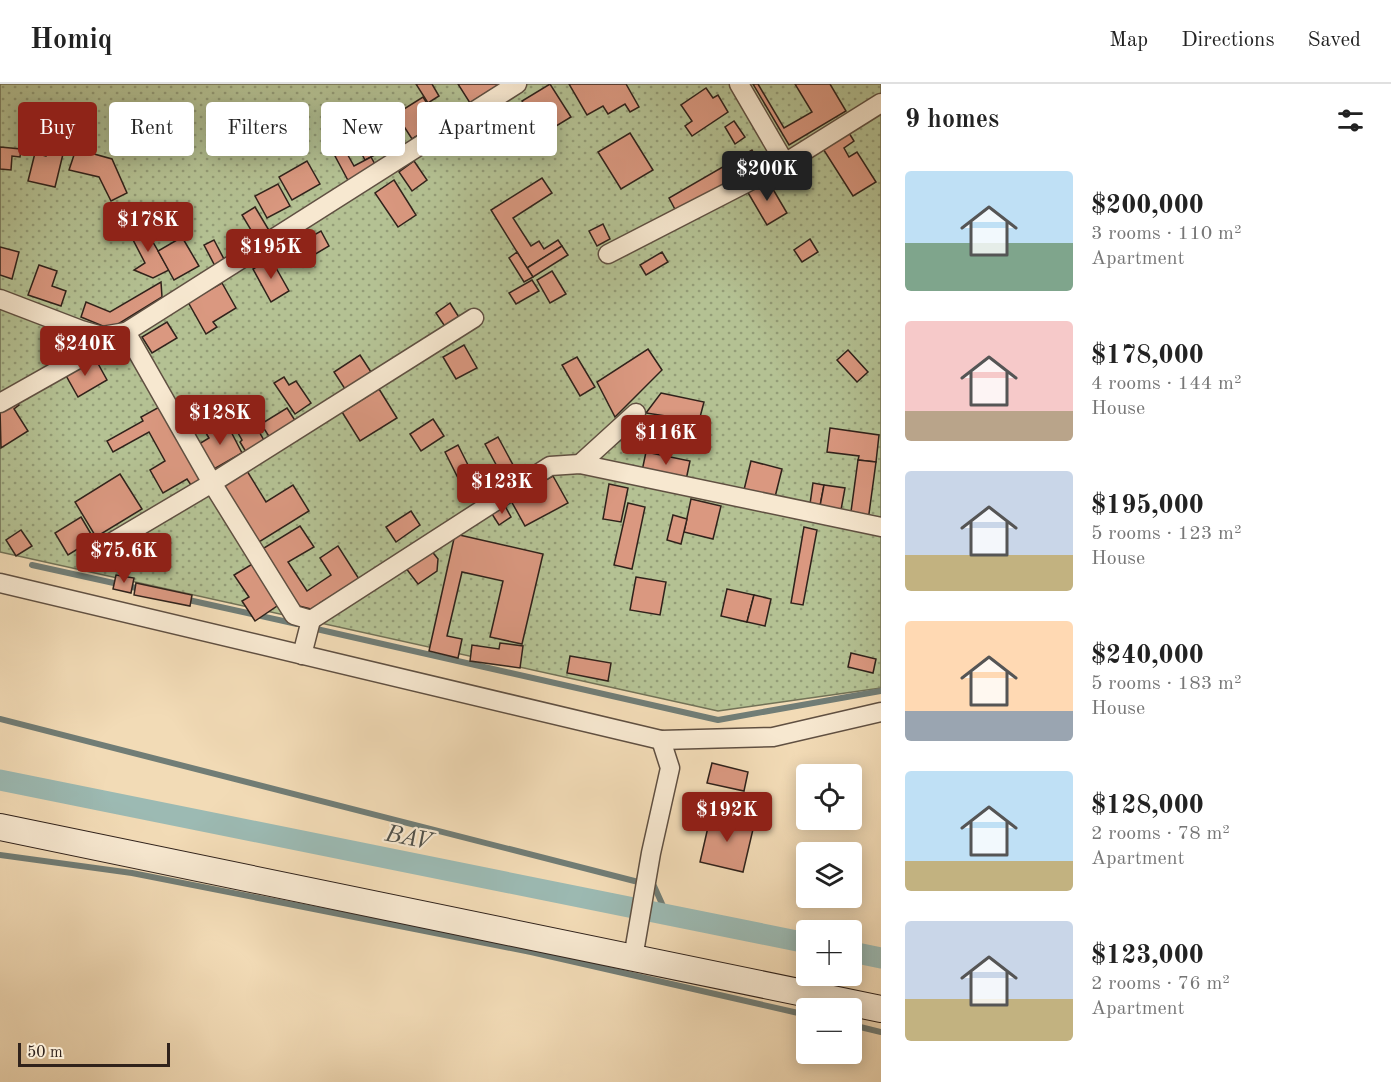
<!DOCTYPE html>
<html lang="en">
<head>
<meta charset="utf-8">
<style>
	:root { --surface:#fff; --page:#f2f2f2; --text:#222; --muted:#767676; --line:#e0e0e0; --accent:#8f2418 }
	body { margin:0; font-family:"Old Standard TT",serif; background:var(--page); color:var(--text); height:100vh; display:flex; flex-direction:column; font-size:22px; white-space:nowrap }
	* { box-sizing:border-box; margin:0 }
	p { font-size:20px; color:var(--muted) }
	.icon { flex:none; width:33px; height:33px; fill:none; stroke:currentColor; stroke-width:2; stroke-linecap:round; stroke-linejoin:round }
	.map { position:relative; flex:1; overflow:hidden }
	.side { display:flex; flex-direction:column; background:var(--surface); width:510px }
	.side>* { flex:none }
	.guide { position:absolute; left:18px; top:18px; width:570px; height:54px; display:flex; gap:12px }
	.controls { position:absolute; left:796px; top:680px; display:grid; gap:12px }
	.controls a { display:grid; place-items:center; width:66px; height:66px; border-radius:6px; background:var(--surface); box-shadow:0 3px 15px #0003; font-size:30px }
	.scale { position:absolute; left:18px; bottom:15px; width:152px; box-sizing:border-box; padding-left:6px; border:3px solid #30221b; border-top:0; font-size:16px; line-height:21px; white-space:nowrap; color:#30221b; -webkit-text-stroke:4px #f7e8d0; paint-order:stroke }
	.price { position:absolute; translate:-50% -51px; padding:0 14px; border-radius:6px; background:var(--accent); color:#fff; font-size:20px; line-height:39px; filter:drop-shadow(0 2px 3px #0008) }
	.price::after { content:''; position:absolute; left:50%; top:36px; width:18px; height:14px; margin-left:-9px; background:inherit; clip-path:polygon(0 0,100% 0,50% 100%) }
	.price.selected { background:#222; color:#fff }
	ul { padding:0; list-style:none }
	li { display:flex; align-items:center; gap:18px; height:150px; padding:0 24px }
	li span { display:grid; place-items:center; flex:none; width:168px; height:120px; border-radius:6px; color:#555 }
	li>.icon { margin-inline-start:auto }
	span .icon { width:72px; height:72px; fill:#fffc; stroke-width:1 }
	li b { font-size:26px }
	h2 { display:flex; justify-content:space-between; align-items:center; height:72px; padding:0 24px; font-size:26px }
	.chip { padding:0 21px; border-radius:6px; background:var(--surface); box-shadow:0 3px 15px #0003; font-size:21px; line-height:54px }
	.chip.selected { background:var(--accent); color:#fff }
	header { display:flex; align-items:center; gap:36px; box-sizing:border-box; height:84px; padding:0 30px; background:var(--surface); border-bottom:2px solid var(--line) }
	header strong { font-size:28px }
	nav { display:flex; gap:33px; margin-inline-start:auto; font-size:21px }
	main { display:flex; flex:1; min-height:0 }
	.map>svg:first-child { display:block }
	.garden { fill:url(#garden-dots); stroke:#727257; stroke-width:1.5 }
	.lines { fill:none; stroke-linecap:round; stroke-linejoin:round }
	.stream { stroke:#717d76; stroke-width:6 }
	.canal { stroke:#9cbab3; stroke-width:21 }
	.building { fill:#da9880; stroke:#30221b; stroke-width:1.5 }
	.street-casing { stroke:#605042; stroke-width:21 }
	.secondary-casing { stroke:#30221b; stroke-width:28 }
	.street { stroke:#f7e8d0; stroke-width:18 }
	.secondary { stroke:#f7e8d0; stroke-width:26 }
	.labels { text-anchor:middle; stroke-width:4.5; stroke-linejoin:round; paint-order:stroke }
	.water-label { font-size:24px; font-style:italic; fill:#505049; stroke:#f7e8d0 }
</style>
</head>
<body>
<header>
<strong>Homiq</strong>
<nav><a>Map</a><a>Directions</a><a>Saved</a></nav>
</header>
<main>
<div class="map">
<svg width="881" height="998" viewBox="0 0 881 998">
	<defs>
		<pattern id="garden-dots" width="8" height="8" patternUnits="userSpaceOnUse" patternTransform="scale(1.5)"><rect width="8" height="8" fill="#b4c193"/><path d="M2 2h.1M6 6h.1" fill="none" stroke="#939c77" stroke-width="1.8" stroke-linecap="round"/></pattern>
	</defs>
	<rect width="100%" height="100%" fill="#f2dbb6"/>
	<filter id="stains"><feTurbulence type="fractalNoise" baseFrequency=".00333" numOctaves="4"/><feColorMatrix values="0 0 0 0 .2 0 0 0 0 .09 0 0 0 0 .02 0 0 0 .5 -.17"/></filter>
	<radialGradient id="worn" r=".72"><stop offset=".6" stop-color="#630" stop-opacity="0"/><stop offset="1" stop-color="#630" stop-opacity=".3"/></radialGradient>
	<path class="garden" d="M 0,0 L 881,0 L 881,604 L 718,627 L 0,468 Z"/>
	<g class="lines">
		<g class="stream">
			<path d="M 32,481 L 141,505"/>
			<path d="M 184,515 L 297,540"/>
			<path d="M 312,544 L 718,636 L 881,607"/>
			<path d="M 0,635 L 654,802 L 667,831"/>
			<path d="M 0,771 L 132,789 L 531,868 L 807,931"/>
			<path d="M 852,941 L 881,948"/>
		</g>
		<g class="canal">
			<path d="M 0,696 L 807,859"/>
			<path d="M 852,868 L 881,874"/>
		</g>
	</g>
	<g class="building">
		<path d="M 416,0 L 432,0 L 439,12 L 428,19 Z"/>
		<path d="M 458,0 L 500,0 L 470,19 Z"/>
		<path d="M 550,0 L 571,33 L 543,50 L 522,17 Z"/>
		<path d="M 569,0 L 626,0 L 639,23 L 630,28 L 625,20 L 608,30 L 603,22 L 587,31 Z"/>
		<path d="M 753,0 L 758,0 L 784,44 L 812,28 L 795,0 L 830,0 L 846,27 L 789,61 Z"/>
		<path d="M 706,4 L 713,14 L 718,11 L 728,28 L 692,52 L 685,42 L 692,37 L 681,21 Z"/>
		<path d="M 423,13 L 439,38 L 412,55 L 396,30 Z"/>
		<path d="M 734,37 L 745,53 L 735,60 L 725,43 Z"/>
		<path d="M 846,44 L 854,57 L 844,64 L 849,73 L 857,68 L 876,98 L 853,112 L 820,60 Z"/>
		<path d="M 630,49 L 653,86 L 621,105 L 598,68 Z"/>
		<path d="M 371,50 L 381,68 L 365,76 L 356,59 Z"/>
		<path d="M 0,63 L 21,65 L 20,73 L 12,72 L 11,86 L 0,85 Z"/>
		<path d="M 76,65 L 112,75 L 127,109 L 111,117 L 99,93 L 69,86 Z"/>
		<path d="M 48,66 L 63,70 L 55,103 L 28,97 L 35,69 L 46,72 Z"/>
		<path d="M 345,66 L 354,82 L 371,73 L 377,84 L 351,102 L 335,72 Z"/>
		<path d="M 752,66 L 761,82 L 678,131 L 669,114 Z"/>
		<path d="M 307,77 L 320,100 L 292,116 L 279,93 Z"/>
		<path d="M 414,77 L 427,96 L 412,107 L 399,88 Z"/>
		<path d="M 542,94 L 552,109 L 513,134 L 531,162 L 539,157 L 544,165 L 558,156 L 562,162 L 527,184 L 491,126 Z"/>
		<path d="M 767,95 L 787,129 L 767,141 L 747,107 Z"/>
		<path d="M 394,96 L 416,131 L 398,143 L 375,109 Z"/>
		<path d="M 278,100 L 290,122 L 267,134 L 255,112 Z"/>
		<path d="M 255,123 L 270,148 L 257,156 L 242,131 Z"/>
		<path d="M 142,139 L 169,186 L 153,194 L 134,186 L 145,179 L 128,146 Z"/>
		<path d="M 603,140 L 610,155 L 597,162 L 589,147 Z"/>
		<path d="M 321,147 L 329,162 L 307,175 L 298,160 Z"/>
		<path d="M 182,153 L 199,182 L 174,196 L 158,167 Z"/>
		<path d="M 810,155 L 818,168 L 802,178 L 794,166 Z"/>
		<path d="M 214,156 L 225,177 L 215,182 L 204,161 Z"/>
		<path d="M 562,162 L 568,171 L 533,193 L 527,184 Z"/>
		<path d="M 0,163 L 19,168 L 12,195 L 0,191 Z"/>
		<path d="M 517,168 L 533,193 L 524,198 L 509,174 Z"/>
		<path d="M 662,168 L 668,178 L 646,191 L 640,181 Z"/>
		<path d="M 271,175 L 289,207 L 271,218 L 253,185 Z"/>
		<path d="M 39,181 L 57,187 L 52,202 L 66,207 L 61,222 L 28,211 Z"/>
		<path d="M 552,187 L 566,210 L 550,219 L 537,196 Z"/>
		<path d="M 532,196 L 539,207 L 516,220 L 509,209 Z"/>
		<path d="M 161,198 L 162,213 L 110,245 L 81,233 L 86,218 L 110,228 Z"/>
		<path d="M 222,199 L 236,224 L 213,238 L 217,243 L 206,250 L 188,218 Z"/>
		<path d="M 450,219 L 462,238 L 448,247 L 436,229 Z"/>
		<path d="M 167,238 L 177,254 L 152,269 L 142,253 Z"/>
		<rect x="50" y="244" width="13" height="21"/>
		<path d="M 464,261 L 477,284 L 456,295 L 443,273 Z"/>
		<path d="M 648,265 L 662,286 L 615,333 L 597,298 Z"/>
		<path d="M 848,266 L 868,288 L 857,298 L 837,276 Z"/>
		<path d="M 360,271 L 371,288 L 345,305 L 334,288 Z"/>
		<path d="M 577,273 L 595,303 L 580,312 L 562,281 Z"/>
		<path d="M 96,276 L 107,296 L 78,313 L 64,288 L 82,277 L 86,282 Z"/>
		<path d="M 284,293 L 289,301 L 296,297 L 311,319 L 295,330 L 274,299 Z"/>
		<path d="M 379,305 L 397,334 L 360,357 L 342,328 Z"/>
		<path d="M 661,309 L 704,318 L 699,337 L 646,329 Z"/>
		<path d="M 15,315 L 19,321 L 14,325 L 28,347 L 1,364 L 0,325 Z"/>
		<path d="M 163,321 L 204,393 L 191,401 L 187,395 L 163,409 L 150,386 L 165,377 L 149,348 L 113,368 L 107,357 L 143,337 L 141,333 Z"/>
		<path d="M 287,324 L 296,338 L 270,354 L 261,340 Z"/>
		<path d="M 250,332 L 265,358 L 246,368 L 240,358 L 242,356 L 234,342 Z"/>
		<path d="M 433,335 L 444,352 L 421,367 L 410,350 Z"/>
		<path d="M 226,338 L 242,369 L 214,385 L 199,360 L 209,354 L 206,349 Z"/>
		<path d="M 830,344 L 879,351 L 876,378 L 858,376 L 859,372 L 827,368 Z"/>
		<path d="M 498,353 L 519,392 L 506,399 L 485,360 Z"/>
		<path d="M 458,361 L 473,391 L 460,398 L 445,368 Z"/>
		<path d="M 646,368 L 690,377 L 686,396 L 642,387 Z"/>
		<path d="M 858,376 L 876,378 L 868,437 L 850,435 Z"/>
		<path d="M 751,377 L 782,385 L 774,417 L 743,410 Z"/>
		<path d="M 244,382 L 266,418 L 293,401 L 309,427 L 259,458 L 220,396 Z"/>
		<path d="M 120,390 L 142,425 L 96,453 L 75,418 Z"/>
		<path d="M 553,392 L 568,419 L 525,442 L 510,415 Z"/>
		<path d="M 813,399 L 824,401 L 820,422 L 810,420 Z"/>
		<path d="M 609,400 L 628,404 L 621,438 L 603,435 Z"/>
		<path d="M 824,401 L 845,404 L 841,426 L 820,422 Z"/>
		<path d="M 691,415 L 721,422 L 713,455 L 684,448 Z"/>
		<path d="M 628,419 L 645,423 L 632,485 L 614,481 Z"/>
		<path d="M 505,422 L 511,433 L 499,441 L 492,430 Z"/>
		<path d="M 411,427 L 420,441 L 396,458 L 386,443 Z"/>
		<path d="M 673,431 L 687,435 L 681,460 L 667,456 Z"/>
		<path d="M 81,433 L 94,455 L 68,471 L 55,449 Z"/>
		<path d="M 300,442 L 314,463 L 288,478 L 307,507 L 331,491 L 320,474 L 338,462 L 359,495 L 320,519 L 321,521 L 315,526 L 295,521 L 259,467 Z"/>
		<path d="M 804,443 L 817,446 L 803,521 L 791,519 Z"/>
		<path d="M 21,446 L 32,462 L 16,472 L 6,456 Z"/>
		<path d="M 455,450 L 543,470 L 522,560 L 490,553 L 503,497 L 462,488 L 447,552 L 462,555 L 458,574 L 429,567 Z"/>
		<path d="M 430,465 L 438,475 L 437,487 L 418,500 L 405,483 Z"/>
		<path d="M 254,479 L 280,520 L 255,537 L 242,517 L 249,513 L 234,491 Z"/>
		<path d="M 116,491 L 134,494 L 131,509 L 113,505 Z"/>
		<path d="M 636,493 L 666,498 L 660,531 L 630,526 Z"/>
		<path d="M 136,499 L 192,511 L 190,522 L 134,511 Z"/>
		<path d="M 727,505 L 754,511 L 747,538 L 721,532 Z"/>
		<path d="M 754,511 L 771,515 L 765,542 L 747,538 Z"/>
		<path d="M 500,559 L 523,562 L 520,584 L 470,577 L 472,561 L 499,565 Z"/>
		<path d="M 851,569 L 876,575 L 873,589 L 848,583 Z"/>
		<path d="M 570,572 L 611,579 L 608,597 L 567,589 Z"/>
		<path d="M 712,679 L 748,688 L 744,707 L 707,699 Z"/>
		<path d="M 711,730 L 754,741 L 743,788 L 700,778 Z"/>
	</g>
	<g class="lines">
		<defs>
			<g id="street">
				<path d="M 739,0 L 785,79"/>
				<path d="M 608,170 L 785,79 L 881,19"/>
				<path d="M 0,215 L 81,246 L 102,252 L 126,248 L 212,399 L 294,531 L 311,536 L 550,382 L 580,380 L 881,443"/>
				<path d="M 0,319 L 126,248 L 517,0"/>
				<path d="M 580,380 L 636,329"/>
				<path d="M 109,460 L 212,399 L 474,234"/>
				<path d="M 0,499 L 661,656 L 773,653 L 881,628"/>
				<path d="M 302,571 L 311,536"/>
				<path d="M 633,874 L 651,769 L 670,684 L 661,656"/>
			</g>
			<path id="secondary" d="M 0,743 L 881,925"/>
		</defs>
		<use href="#street" class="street-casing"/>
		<use href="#secondary" class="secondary-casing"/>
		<use href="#street" class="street"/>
		<use href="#secondary" class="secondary"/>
	</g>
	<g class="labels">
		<g class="water-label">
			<text transform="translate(409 753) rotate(11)" y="8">BAV</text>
		</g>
	</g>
	<rect width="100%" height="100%" filter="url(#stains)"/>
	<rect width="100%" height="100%" fill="url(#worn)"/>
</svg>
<div class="controls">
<a><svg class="icon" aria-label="locate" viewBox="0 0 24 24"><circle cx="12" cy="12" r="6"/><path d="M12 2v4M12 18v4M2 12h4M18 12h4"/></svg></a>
<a><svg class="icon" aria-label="layers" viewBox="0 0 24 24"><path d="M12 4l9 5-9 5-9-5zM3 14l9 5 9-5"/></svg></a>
<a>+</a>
<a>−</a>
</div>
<div class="scale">50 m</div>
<b class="price selected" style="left:767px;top:118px">$200K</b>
<b class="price" style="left:148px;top:169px">$178K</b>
<b class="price" style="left:271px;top:196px">$195K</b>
<b class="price" style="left:85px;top:293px">$240K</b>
<b class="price" style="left:220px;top:362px">$128K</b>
<b class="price" style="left:666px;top:382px">$116K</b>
<b class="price" style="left:502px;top:431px">$123K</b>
<b class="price" style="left:124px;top:500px">$75.6K</b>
<b class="price" style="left:727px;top:759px">$192K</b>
<div class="guide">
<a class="chip selected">Buy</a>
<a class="chip">Rent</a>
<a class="chip">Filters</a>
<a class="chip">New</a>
<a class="chip">Apartment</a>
</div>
</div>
<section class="side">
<h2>9 homes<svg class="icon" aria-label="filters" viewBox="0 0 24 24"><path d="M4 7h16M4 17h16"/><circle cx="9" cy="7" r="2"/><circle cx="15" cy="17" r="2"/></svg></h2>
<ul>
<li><span style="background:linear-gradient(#bfe0f5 60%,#7fa58c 0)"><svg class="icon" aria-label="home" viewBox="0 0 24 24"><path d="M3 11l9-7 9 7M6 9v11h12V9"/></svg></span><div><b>$200,000</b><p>3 rooms · 110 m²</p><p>Apartment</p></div></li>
<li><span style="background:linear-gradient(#f6c9c9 75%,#b9a48a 0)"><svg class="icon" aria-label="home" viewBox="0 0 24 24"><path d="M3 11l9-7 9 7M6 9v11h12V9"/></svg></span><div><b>$178,000</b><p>4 rooms · 144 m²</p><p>House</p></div></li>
<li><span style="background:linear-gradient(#c9d6e8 70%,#c2b280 0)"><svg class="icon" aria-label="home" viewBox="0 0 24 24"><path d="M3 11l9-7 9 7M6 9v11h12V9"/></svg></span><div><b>$195,000</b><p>5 rooms · 123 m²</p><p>House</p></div></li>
<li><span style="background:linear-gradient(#ffd9b3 75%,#9aa5b1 0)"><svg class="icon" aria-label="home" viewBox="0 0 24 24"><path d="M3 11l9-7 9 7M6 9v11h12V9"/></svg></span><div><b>$240,000</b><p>5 rooms · 183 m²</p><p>House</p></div></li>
<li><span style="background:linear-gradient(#bfe0f5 75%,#c2b280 0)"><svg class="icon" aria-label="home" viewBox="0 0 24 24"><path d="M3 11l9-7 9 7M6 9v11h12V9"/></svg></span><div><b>$128,000</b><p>2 rooms · 78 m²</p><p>Apartment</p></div></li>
<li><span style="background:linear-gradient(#c9d6e8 65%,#c2b280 0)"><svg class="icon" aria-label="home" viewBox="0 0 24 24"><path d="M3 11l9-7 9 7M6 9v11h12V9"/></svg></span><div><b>$123,000</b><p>2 rooms · 76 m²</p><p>Apartment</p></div></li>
</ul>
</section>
</main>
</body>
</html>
